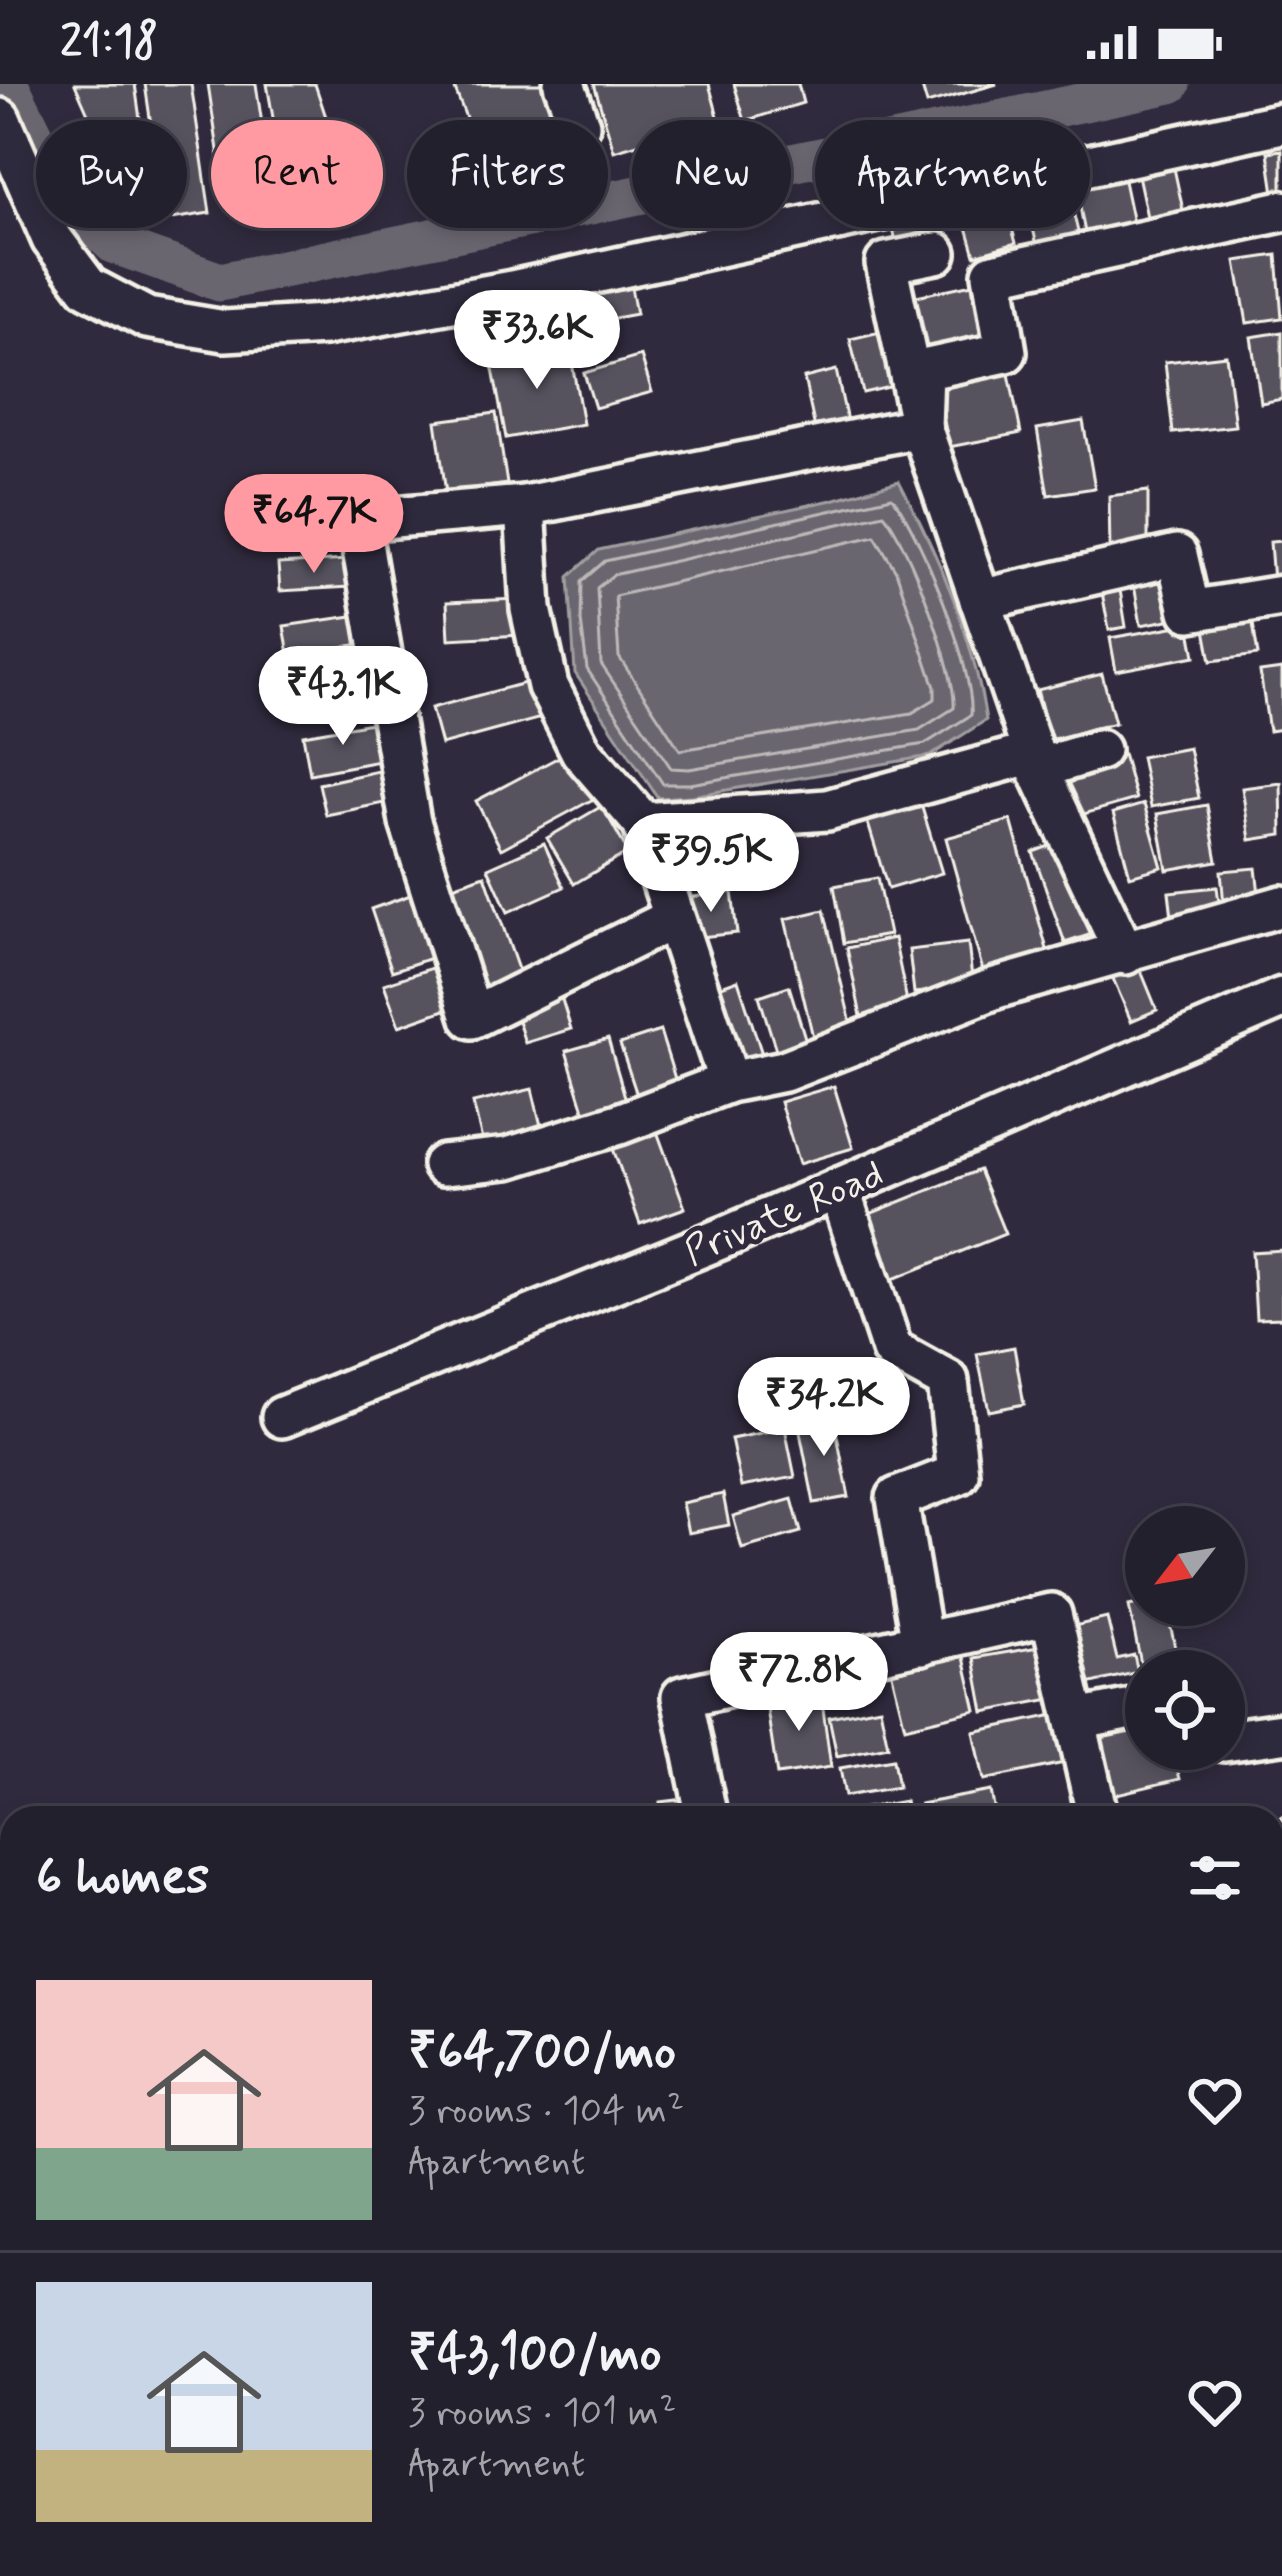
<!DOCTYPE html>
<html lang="en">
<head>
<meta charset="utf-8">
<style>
	:root { --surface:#23202e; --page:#2b2836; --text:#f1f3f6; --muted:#a3a3aa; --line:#403e4a; --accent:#ff9aa2 }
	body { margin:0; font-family:Mynerve,sans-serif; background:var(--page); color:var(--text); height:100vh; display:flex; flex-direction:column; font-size:45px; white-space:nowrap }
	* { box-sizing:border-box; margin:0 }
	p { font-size:39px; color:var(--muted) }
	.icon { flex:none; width:66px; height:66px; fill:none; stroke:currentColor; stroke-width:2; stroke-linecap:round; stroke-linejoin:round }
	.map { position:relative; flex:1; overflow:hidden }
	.sheet { position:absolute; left:0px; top:1722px; width:1284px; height:771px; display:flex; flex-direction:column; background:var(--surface); border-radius:36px 36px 0 0; box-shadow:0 6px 18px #0003,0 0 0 3px var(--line) }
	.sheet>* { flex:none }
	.banner { position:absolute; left:36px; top:36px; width:1212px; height:108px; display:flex; gap:24px }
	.needle { width:78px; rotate:239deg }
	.controls { position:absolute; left:1125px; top:1422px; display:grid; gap:24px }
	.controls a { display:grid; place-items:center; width:120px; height:120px; border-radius:50%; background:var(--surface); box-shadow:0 6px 18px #0003,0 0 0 3px var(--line); font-size:60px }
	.price { position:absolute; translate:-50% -102px; padding:0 27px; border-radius:42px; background:#fff; color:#222; font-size:39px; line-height:78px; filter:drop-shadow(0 3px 6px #0008) }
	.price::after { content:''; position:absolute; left:50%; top:72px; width:36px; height:27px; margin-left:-18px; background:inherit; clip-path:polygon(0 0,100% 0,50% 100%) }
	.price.on { background:var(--accent); color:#111 }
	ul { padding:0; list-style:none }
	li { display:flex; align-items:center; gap:36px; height:300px; padding:0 36px }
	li+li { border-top:3px solid var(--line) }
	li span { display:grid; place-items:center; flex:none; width:336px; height:240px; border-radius:0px; color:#555 }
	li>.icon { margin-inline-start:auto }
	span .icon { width:144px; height:144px; fill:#fffc; stroke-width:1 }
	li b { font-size:51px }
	h2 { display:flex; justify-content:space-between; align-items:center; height:144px; padding:0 36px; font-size:51px }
	.tag { padding:0 42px; border-radius:54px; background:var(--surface); box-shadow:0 6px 18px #0003,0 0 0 3px var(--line); font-size:42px; line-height:108px }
	.tag.on { background:var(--accent); color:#111 }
	.status { display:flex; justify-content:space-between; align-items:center; height:84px; padding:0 60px; background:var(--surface); direction:ltr }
	.status svg { height:33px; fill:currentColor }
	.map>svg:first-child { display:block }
	.water { fill:#6a6670; stroke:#a19ea0; stroke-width:3 }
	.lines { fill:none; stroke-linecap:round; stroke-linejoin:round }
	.shore { stroke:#bdb9b8; stroke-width:3 }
	.canal { stroke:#6a6670; stroke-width:39 }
	.building { fill:#56525f; stroke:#f4f1e8; stroke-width:3 }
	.street-casing { stroke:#f4f1e8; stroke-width:48 }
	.street { stroke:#2f2a3d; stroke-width:39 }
	.labels { text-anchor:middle; stroke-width:10; stroke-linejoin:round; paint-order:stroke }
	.street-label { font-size:39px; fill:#f4f1e8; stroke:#2f2a3d }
</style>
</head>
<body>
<div class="status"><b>21:18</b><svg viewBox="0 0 49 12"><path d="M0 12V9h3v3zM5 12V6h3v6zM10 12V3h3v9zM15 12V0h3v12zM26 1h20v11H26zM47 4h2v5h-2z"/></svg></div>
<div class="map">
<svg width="1282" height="2492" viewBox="0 0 1282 2492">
	<rect width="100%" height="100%" fill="#2f2a3d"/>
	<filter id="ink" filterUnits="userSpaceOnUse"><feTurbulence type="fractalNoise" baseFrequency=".00833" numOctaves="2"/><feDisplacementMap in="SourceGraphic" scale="24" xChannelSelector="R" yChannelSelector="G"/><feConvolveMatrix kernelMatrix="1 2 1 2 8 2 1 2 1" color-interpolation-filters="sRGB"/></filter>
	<g filter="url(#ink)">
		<g class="water">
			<path d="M 899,397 C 939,472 973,551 986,636 L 930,672 L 691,712 L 658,714 L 575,589 L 569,493 L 599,466 L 832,416 Z"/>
			<path d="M 1272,2404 L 1282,2408 L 1282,2492 L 1085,2492 L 1092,2481 L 1272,2481 Z"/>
		</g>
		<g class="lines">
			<g class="shore">
				<path d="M 892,413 C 921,449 975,586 971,631 L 925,660 L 690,700 L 663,700 L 587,585 L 581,537 L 582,497 L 605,477 Z"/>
				<path d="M 884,430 C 908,458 957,588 954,624 L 919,646 L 689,685 L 671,684 L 601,580 L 597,504 L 613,491 Z"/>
				<path d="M 875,452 L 896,487 L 935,603 L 935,615 L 912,629 L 680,666 L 619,573 L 615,512 Z"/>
			</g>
			<path class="canal" d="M 9,0 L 66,115 L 113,160 L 220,198 L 1171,0"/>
		</g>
		<g class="building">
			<path d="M 75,0 L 135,0 L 151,112 L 129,123 Z"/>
			<path d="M 145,0 L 191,0 L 210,129 L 165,136 Z"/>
			<path d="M 208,0 L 256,0 L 274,120 L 227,126 Z"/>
			<path d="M 267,0 L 315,0 L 351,108 L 288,118 Z"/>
			<path d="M 453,0 L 541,0 L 563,60 L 487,88 Z"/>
			<path d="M 594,0 L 709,0 L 719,36 L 614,67 Z"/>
			<path d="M 734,0 L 798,0 L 803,19 L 745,37 Z"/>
			<path d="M 921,0 L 997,0 L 927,20 Z"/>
			<path d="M 1282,66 L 1282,108 L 1274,109 L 1268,68 Z"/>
			<path d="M 1174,84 L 1186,140 L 1150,147 L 1138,91 Z"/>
			<path d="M 1064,90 L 1079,152 L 1037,161 L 1022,99 Z"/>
			<path d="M 1123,92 L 1134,144 L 1086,154 L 1076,102 Z"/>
			<path d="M 1002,108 L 1016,159 L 975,171 L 960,119 Z"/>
			<path d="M 946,131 L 942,150 L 896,158 L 892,140 Z"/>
			<path d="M 1277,171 L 1282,234 L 1247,239 L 1236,177 Z"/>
			<path d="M 972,200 L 986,266 L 926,279 L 912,213 Z"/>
			<path d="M 631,203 L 636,230 L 577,241 L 572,215 Z"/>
			<path d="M 880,248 L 894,302 L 863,309 L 850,255 Z"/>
			<path d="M 1282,248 L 1282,315 L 1261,319 L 1251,253 Z"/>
			<path d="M 569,262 L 583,340 L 506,354 L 491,275 Z"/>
			<path d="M 1226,271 L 1235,342 L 1173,349 L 1165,278 Z"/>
			<path d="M 641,272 L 652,308 L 595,324 L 584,289 Z"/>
			<path d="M 1007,280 L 1021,349 L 949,363 L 936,294 Z"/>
			<path d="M 836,286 L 848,342 L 816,349 L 804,294 Z"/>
			<path d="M 496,329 L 507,400 L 446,409 L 436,337 Z"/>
			<path d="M 1083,337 L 1095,404 L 1048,411 L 1037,345 Z"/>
			<path d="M 1148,407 L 1148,464 L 1110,469 L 1109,412 Z"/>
			<path d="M 1282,457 L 1282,497 L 1273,497 L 1270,458 Z"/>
			<path d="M 347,476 L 350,503 L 280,507 L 278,480 Z"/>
			<path d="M 1176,488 L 1184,533 L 1141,541 L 1133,495 Z"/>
			<path d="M 1119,500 L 1126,543 L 1109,546 L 1101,503 Z"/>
			<path d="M 519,515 L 521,551 L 449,555 L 447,518 Z"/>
			<path d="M 359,531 L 363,560 L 289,570 L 284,542 Z"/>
			<path d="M 1252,533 L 1258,571 L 1211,577 L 1204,540 Z"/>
			<path d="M 1189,540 L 1195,572 L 1116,587 L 1110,554 Z"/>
			<path d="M 1282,585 L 1282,645 L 1269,647 L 1260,588 Z"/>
			<path d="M 1102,590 L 1115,639 L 1050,656 L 1037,606 Z"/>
			<path d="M 536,596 L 545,633 L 441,661 L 431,624 Z"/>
			<path d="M 377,638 L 384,676 L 310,690 L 303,651 Z"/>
			<path d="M 1189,664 L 1199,714 L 1151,723 L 1141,673 Z"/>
			<path d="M 574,665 L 599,712 L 501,765 L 476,717 Z"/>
			<path d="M 1123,670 L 1136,715 L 1070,734 L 1057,689 Z"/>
			<path d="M 387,685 L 394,717 L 326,731 L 319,700 Z"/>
			<path d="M 1281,699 L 1282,751 L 1250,756 L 1242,704 Z"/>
			<path d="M 916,704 L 942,789 L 888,805 L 862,720 Z"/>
			<path d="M 1144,720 L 1162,783 L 1130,792 L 1113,729 Z"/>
			<path d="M 1207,721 L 1217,777 L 1167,786 L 1157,730 Z"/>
			<path d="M 602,722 L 628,768 L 574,800 L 547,754 Z"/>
			<path d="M 1011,736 L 1048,869 L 983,887 L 946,754 Z"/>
			<path d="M 1060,758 L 1092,850 L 1065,859 L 1033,768 Z"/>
			<path d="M 544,759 L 564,803 L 508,828 L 488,784 Z"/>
			<path d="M 1256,784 L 1260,819 L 1224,822 L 1221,787 Z"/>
			<path d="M 485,791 L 520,891 L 480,905 L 444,805 Z"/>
			<path d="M 877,794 L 889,851 L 844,859 L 834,802 Z"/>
			<path d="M 1217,803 L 1220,826 L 1172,833 L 1169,808 Z"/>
			<path d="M 419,808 L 440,871 L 392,887 L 371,825 Z"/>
			<path d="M 732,808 L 737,849 L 691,854 L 685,814 Z"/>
			<path d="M 824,826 L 852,944 L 813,953 L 785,835 Z"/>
			<path d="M 894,854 L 908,922 L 861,932 L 847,864 Z"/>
			<path d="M 968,859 L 973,903 L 914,909 L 909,866 Z"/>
			<path d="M 444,880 L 459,921 L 399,942 L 384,900 Z"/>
			<path d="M 1139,882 L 1157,926 L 1131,937 L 1112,892 Z"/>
			<path d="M 738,896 L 762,970 L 734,979 L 710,906 Z"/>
			<path d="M 789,902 L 806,957 L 776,966 L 759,912 Z"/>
			<path d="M 560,909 L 571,945 L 525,959 L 514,924 Z"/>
			<path d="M 660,947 L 677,1001 L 638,1014 L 620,960 Z"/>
			<path d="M 608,955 L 628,1023 L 587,1036 L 566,967 Z"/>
			<path d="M 834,1002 L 853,1064 L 799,1080 L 780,1018 Z"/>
			<path d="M 532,1005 L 543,1050 L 484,1064 L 473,1019 Z"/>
			<path d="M 655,1042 L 685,1124 L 640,1140 L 611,1059 Z"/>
			<path d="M 979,1086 L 1005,1150 L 888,1197 L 862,1133 Z"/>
			<path d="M 1282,1166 L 1282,1234 L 1256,1235 L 1252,1168 Z"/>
			<path d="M 1014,1263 L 1024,1320 L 989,1327 L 977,1270 Z"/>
			<path d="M 833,1331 L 849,1413 L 814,1419 L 798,1338 Z"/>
			<path d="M 785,1344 L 795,1393 L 741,1403 L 731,1355 Z"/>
			<path d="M 723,1410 L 729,1441 L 688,1449 L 682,1419 Z"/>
			<path d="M 792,1415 L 801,1448 L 742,1465 L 733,1432 Z"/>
			<path d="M 1146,1518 L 1166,1521 L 1180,1587 L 1146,1587 L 1146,1604 L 1129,1522 Z"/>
			<path d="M 1107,1534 L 1117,1575 L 1134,1571 L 1138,1588 L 1084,1601 L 1070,1543 Z"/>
			<path d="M 1050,1561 L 1066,1612 L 984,1628 L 974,1574 Z"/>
			<path d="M 963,1569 L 976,1626 L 905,1643 L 891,1586 Z"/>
			<path d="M 821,1610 L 831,1683 L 777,1691 L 766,1618 Z"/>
			<path d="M 880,1623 L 888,1662 L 837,1672 L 829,1633 Z"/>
			<path d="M 1054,1631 L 1064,1679 L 984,1696 L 974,1648 Z"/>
			<path d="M 1146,1633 L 1146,1665 L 1172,1665 L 1180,1695 L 1113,1711 L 1097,1644 Z"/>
			<path d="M 893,1675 L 898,1703 L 845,1712 L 840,1684 Z"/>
			<path d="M 991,1707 L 996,1734 L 923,1734 L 920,1720 Z"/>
			<path d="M 694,1714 L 697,1734 L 662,1734 L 660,1718 Z"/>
			<path d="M 905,1717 L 908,1734 L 844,1734 L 843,1728 Z"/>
			<path d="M 1282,1733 L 1282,1807 L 1272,1810 L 1272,1736 Z"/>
		</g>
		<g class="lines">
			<defs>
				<g id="street">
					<path d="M 564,0 L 579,41"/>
					<path d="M 0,35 L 52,155 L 88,203 L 147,234 L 225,247 L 325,241 L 512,207 L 1282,39"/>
					<path d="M 525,422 L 358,436 L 410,738 L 472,934 L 672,835"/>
					<path d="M 980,516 L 1177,471 L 1190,527 L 1282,512"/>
					<path d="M 1033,669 L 1038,685 L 1099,666"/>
					<path d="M 1038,685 L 1125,870"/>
					<path d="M 643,739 L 827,726 L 1033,669 L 921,343 L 886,179 L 936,169"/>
					<path d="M 729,998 L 643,739 L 581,667 L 548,602 L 531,525 L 525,422 L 921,343 L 923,286 L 1006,268 L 993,190 L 1282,127"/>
					<path d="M 443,1081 L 508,1074 L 619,1040 L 729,998 L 784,987 L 996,904 L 1282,822"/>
					<path d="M 839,1104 L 892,1266 L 948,1297 L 958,1390 L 897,1414 L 922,1560"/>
					<path d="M 282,1333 L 730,1151 L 1282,914"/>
					<path d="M 1077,1636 L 1146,1622"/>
					<path d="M 1224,1657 L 1282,1649"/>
					<path d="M 707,1734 L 682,1613 L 1051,1530 L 1098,1734"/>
					<path d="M 1272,1843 L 1282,1840"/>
				</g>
			</defs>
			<use href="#street" class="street-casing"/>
			<use href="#street" class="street"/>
		</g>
	</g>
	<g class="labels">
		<g class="street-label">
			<text transform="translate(783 1127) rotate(-23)" y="14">Private Road</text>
		</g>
	</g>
</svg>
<div class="controls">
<a><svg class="needle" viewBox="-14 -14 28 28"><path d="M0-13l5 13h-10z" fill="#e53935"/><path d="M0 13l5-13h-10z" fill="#a3a3aa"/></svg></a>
<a><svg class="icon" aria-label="locate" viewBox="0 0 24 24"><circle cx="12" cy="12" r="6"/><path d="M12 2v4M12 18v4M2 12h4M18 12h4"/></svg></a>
</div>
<b class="price" style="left:537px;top:308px">₹33.6K</b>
<b class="price on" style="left:314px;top:492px">₹64.7K</b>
<b class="price" style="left:343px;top:664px">₹43.1K</b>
<b class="price" style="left:711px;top:831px">₹39.5K</b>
<b class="price" style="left:824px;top:1375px">₹34.2K</b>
<b class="price" style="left:799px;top:1650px">₹72.8K</b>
<div class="banner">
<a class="tag">Buy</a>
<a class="tag on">Rent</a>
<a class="tag">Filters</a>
<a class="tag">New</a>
<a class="tag">Apartment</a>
</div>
<section class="sheet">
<h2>6 homes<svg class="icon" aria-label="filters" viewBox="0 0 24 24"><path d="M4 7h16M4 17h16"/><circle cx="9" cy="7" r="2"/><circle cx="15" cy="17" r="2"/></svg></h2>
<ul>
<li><span style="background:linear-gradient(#f6c9c9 70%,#7fa58c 0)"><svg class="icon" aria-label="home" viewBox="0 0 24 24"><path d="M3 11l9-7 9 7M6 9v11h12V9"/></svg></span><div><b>₹64,700/mo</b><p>3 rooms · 104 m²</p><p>Apartment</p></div><svg class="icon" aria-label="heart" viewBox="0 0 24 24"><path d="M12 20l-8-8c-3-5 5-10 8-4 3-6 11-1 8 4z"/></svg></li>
<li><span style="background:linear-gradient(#c9d6e8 70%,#c2b280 0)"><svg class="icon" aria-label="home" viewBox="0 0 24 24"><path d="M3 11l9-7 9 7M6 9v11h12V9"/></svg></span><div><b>₹43,100/mo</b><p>3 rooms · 101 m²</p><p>Apartment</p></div><svg class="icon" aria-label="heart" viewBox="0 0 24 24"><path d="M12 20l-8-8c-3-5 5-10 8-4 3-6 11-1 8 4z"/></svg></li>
</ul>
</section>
</div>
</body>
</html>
